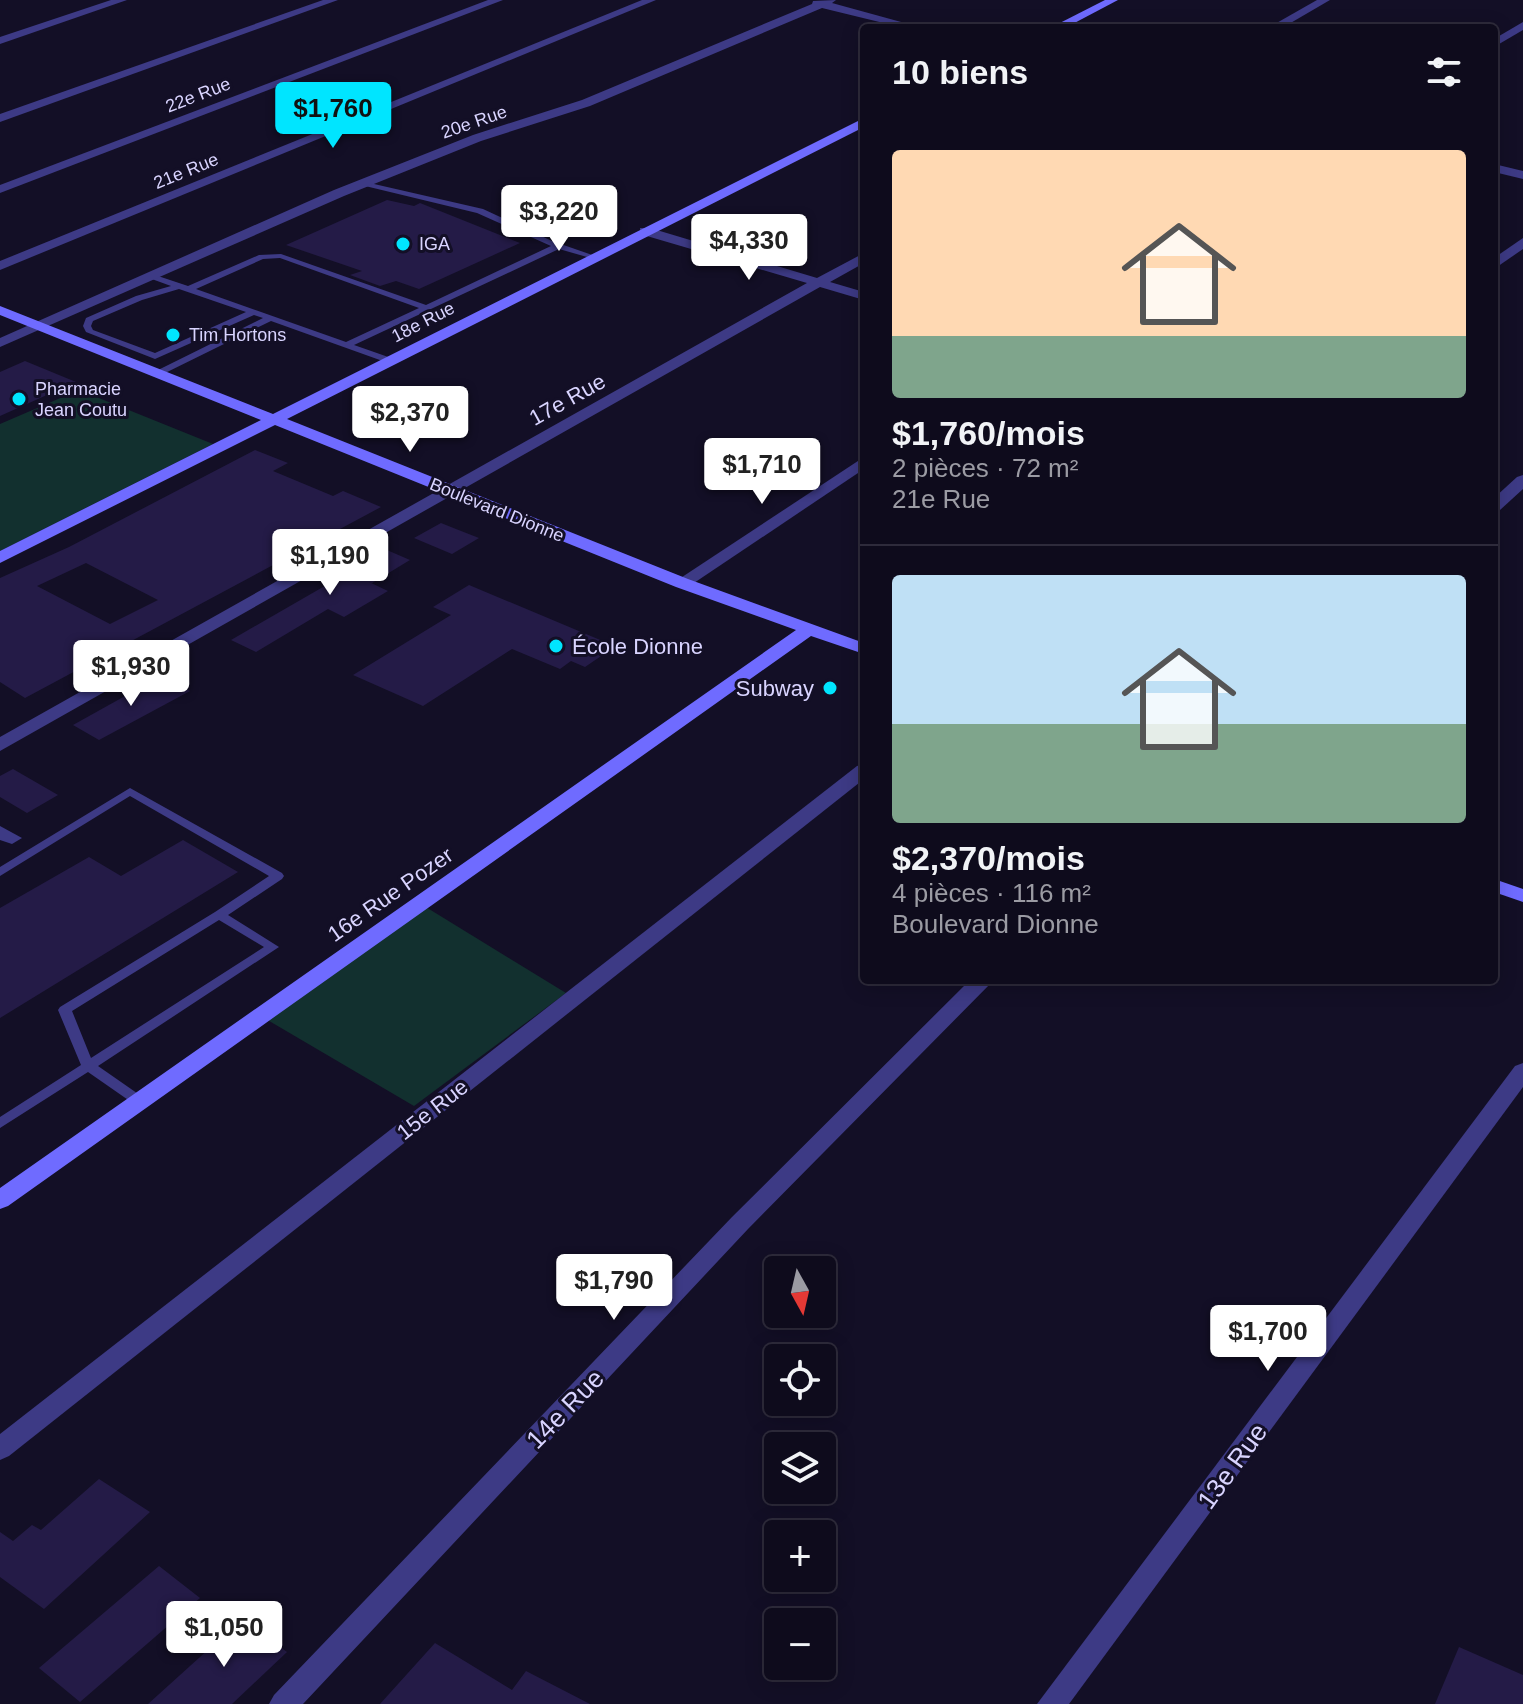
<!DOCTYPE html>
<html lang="fr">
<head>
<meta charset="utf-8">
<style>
	:root { --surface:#0e0b1c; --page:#1c1929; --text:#f1f3f6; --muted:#9b9ba3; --line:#2e2b3b; --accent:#00e5ff }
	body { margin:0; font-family:Helvetica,sans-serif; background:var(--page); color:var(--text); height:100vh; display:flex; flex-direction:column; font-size:30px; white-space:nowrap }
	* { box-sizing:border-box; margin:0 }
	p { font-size:26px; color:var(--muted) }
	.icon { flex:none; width:44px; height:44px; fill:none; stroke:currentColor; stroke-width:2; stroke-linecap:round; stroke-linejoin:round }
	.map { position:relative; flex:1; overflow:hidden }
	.panel { position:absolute; left:860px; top:24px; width:638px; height:960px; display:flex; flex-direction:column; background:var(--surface); border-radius:8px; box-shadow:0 4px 20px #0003,0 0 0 2px var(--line) }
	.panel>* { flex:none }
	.needle { width:52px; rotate:172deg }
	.fabs { position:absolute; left:764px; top:1256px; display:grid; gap:16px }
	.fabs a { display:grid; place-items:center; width:72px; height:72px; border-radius:8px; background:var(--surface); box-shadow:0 4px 20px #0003,0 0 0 2px var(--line); font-size:40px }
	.price { position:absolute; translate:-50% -68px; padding:0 18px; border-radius:8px; background:#fff; color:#222; font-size:26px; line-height:52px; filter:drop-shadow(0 2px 4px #0008) }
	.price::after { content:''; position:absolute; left:50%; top:48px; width:24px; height:18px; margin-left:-12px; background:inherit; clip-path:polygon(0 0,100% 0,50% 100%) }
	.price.on { background:var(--accent); color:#111 }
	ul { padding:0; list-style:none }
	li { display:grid; align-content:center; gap:16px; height:424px; padding:0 32px }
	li+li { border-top:2px solid var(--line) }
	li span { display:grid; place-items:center; height:248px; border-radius:8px; color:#555 }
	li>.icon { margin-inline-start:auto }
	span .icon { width:144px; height:144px; fill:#fffc; stroke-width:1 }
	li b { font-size:34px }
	h2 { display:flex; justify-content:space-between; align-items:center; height:96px; padding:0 32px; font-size:34px }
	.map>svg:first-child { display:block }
	.green { fill:#12302f }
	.building { fill:#241b47; fill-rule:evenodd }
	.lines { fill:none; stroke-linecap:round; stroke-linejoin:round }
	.lane { fill:#3d3a85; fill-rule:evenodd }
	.street { fill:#3d3a85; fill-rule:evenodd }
	.secondary { fill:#6f6bff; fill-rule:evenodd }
	.poi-dot { fill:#00e5ff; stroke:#130f26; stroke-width:3 }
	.labels { text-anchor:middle; stroke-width:6; stroke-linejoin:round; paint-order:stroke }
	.far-street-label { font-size:18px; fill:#d9d4ff; stroke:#130f26 }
	.far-poi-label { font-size:18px; fill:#d9d4ff; stroke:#130f26; text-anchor:start }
	.street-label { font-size:22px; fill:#d9d4ff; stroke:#130f26 }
	.poi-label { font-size:22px; fill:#d9d4ff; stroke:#130f26; text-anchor:start }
	.near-street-label { font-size:26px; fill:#d9d4ff; stroke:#130f26 }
</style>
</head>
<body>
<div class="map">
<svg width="1523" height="1704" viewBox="0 0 1523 1704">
	<rect width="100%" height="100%" fill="#130f26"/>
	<g class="green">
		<path d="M 79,390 L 213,444 L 0,551 L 0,424 Z"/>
		<path d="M 416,901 L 566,993 L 414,1106 L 259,1015 Z"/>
	</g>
	<g class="building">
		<path d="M 387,200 L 414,206 L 420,203 L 520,243 L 419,289 L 396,281 L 380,286 L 350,275 L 362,271 L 286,245 Z"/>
		<path d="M 25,361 L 76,382 L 0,416 L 0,372 Z"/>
		<path d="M 255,450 L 288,463 L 273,471 L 333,496 L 343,491 L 381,507 L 340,529 L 353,535 L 315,556 L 301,550 L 25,698 L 0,682 L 0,578 L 69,547 ZM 86,563 L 158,600 L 110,624 L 37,586 Z"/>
		<path d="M 441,523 L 456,529 L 479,538 L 452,554 L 414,538 Z"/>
		<path d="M 373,544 L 410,560 L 372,583 L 369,582 L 388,591 L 344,617 L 328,609 L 256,652 L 231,640 L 349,572 L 334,565 Z"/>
		<path d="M 469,585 L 605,642 L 602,644 L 613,648 L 585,667 L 571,661 L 560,669 L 512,649 L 423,706 L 353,675 L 451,615 L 433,607 Z"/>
		<path d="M 161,676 L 190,691 L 99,740 L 73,725 Z"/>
		<path d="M 13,769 L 58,795 L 27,813 L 0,797 L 0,776 Z"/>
		<path d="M 183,840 L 238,872 L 0,1018 L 0,908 L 89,857 L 121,876 Z"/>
		<path d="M 99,1479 L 150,1512 L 44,1609 L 0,1577 L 0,1532 L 13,1541 L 32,1525 L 41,1530 Z"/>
		<path d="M 159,1566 L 200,1598 L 80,1702 L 39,1668 Z"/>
		<path d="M 242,1619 L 287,1652 L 232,1704 L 148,1704 Z"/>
		<path d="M 435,1643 L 512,1690 L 526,1671 L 590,1704 L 380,1704 Z"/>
		<path d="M 1459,1647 L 1523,1675 L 1523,1704 L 1435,1704 Z"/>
	</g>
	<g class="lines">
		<g class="lane">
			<path d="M 361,181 L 483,209 L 552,241 L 598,257 L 594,259 L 559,249 L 354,345 L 394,359 L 395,361 L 391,364 L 271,321 L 157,377 L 153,374 L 154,372 L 263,318 L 254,315 L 155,359 L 86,332 L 83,326 L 86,318 L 136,296 L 171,286 L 149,278 L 149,274 L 152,274 L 188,286 L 259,255 L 281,254 L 426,305 L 551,246 L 477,213 L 361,185 ZM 280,258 L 419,308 L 346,342 L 196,289 L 263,259 ZM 179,289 L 246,312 L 155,353 L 93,330 L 91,326 L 93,321 L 142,300 Z"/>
			<path d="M 130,788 L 282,873 L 284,876 L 282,879 L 228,915 L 279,947 L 98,1066 L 144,1098 L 146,1101 L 144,1104 L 134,1104 L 88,1072 L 0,1128 L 0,1117 L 81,1065 L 58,1010 L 60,1007 L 215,912 L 269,876 L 130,796 L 0,876 L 0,867 ZM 219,920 L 264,947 L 91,1058 L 72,1011 Z"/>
		</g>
		<g class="street">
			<path d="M 111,0 L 127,0 L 0,44 L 0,37 Z"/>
			<path d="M 323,0 L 338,0 L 0,122 L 0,114 Z"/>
			<path d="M 488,0 L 503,0 L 0,193 L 0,185 Z"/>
			<path d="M 642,0 L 656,0 L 0,270 L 0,261 Z"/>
			<path d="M 836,0 L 832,3 L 923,28 L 904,28 L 822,8 L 590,106 L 481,141 L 344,196 L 0,347 L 0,338 L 334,190 L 473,135 L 582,100 L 812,4 L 813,1 Z"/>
			<path d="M 1317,0 L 1330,0 L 1282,28 L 1268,28 Z"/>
			<path d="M 1523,22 L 1523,30 L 1494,47 L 1494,39 Z"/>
			<path d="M 1494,164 L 1523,171 L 1523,179 L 1494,172 Z"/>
			<path d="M 640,228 L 650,228 L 817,278 L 864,253 L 864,263 L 830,282 L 864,292 L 864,300 L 820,287 L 0,751 L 0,737 L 807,283 L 640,234 Z"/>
			<path d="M 1523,238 L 1523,249 L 1494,269 L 1494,258 Z"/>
			<path d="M 864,457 L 864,469 L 688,587 L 682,588 L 673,583 Z"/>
			<path d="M 1523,475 L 1523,489 L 1500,510 L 1494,512 L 1494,498 L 1517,477 Z"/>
			<path d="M 864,764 L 864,779 L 9,1456 L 0,1460 L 0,1434 L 857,766 Z"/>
			<path d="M 0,826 L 22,838 L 12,844 L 0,840 Z"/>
			<path d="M 970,980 L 994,980 L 748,1229 L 303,1704 L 269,1704 L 274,1695 L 732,1217 Z"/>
			<path d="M 1523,1063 L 1523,1087 L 1069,1704 L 1037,1704 L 1515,1066 Z"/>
		</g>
		<g class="secondary">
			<path d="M 1105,0 L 1118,0 L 1065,28 L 1050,28 Z"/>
			<path d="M 864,118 L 864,127 L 287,419 L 688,579 L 864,643 L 864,654 L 811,636 L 8,1206 L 0,1209 L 0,1188 L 796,630 L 676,587 L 275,425 L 0,563 L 0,551 L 261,420 L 0,315 L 0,306 L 273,414 Z"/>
			<path d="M 1494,879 L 1523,889 L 1523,902 L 1494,892 Z"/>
		</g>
	</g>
	<g class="poi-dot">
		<circle cx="403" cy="244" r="8"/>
		<circle cx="173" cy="335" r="8"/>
		<circle cx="19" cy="399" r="8"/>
		<circle cx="556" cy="646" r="8"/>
		<circle cx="830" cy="688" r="8"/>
	</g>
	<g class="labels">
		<g class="far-street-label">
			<text transform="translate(198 95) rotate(-21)" y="6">22e Rue</text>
			<text transform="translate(474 122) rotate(-19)" y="6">20e Rue</text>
			<text transform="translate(186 171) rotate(-22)" y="6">21e Rue</text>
			<text transform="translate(423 322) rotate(-27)" y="6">18e Rue</text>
			<text transform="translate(497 510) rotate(22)" y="6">Boulevard Dionne</text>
		</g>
		<g class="far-poi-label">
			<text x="419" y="250">IGA</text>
			<text x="189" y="341">Tim Hortons</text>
			<text x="35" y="395">Pharmacie<tspan x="35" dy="21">Jean Coutu</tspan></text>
		</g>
		<g class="street-label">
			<text transform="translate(567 399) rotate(-29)" y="8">17e Rue</text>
			<text transform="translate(390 894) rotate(-35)" y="8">16e Rue Pozer</text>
			<text transform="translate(432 1109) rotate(-38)" y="8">15e Rue</text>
		</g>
		<g class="poi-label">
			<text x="572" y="654">École Dionne</text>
			<text x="814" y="696" text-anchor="end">Subway</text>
		</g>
		<g class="near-street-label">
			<text transform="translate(565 1409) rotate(-46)" y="9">14e Rue</text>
			<text transform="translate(1232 1466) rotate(-54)" y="9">13e Rue</text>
		</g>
	</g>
</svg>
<div class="fabs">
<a><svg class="needle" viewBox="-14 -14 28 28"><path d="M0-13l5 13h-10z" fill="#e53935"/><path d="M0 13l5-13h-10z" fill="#9b9ba3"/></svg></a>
<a><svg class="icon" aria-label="locate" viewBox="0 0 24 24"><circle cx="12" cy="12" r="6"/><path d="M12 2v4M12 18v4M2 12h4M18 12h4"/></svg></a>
<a><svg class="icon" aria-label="layers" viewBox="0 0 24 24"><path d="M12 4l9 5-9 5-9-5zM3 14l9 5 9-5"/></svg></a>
<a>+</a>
<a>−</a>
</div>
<b class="price on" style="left:333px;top:150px">$1,760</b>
<b class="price" style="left:559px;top:253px">$3,220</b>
<b class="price" style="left:749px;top:282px">$4,330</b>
<b class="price" style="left:410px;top:454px">$2,370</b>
<b class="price" style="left:762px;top:506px">$1,710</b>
<b class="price" style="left:330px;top:597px">$1,190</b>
<b class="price" style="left:131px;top:708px">$1,930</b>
<b class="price" style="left:614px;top:1322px">$1,790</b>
<b class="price" style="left:1268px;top:1373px">$1,700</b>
<b class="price" style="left:224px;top:1669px">$1,050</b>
<section class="panel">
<h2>10 biens<svg class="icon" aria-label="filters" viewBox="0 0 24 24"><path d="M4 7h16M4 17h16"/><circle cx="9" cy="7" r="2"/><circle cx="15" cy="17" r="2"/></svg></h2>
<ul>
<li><span style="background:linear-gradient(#ffd9b3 75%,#7fa58c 0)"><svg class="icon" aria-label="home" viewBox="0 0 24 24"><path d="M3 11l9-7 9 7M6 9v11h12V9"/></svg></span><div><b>$1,760/mois</b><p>2 pièces · 72 m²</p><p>21e Rue</p></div></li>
<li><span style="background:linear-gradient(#bfe0f5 60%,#7fa58c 0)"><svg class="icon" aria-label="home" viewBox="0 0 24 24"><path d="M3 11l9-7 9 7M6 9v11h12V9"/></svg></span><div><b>$2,370/mois</b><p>4 pièces · 116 m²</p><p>Boulevard Dionne</p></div></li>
</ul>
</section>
</div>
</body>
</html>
